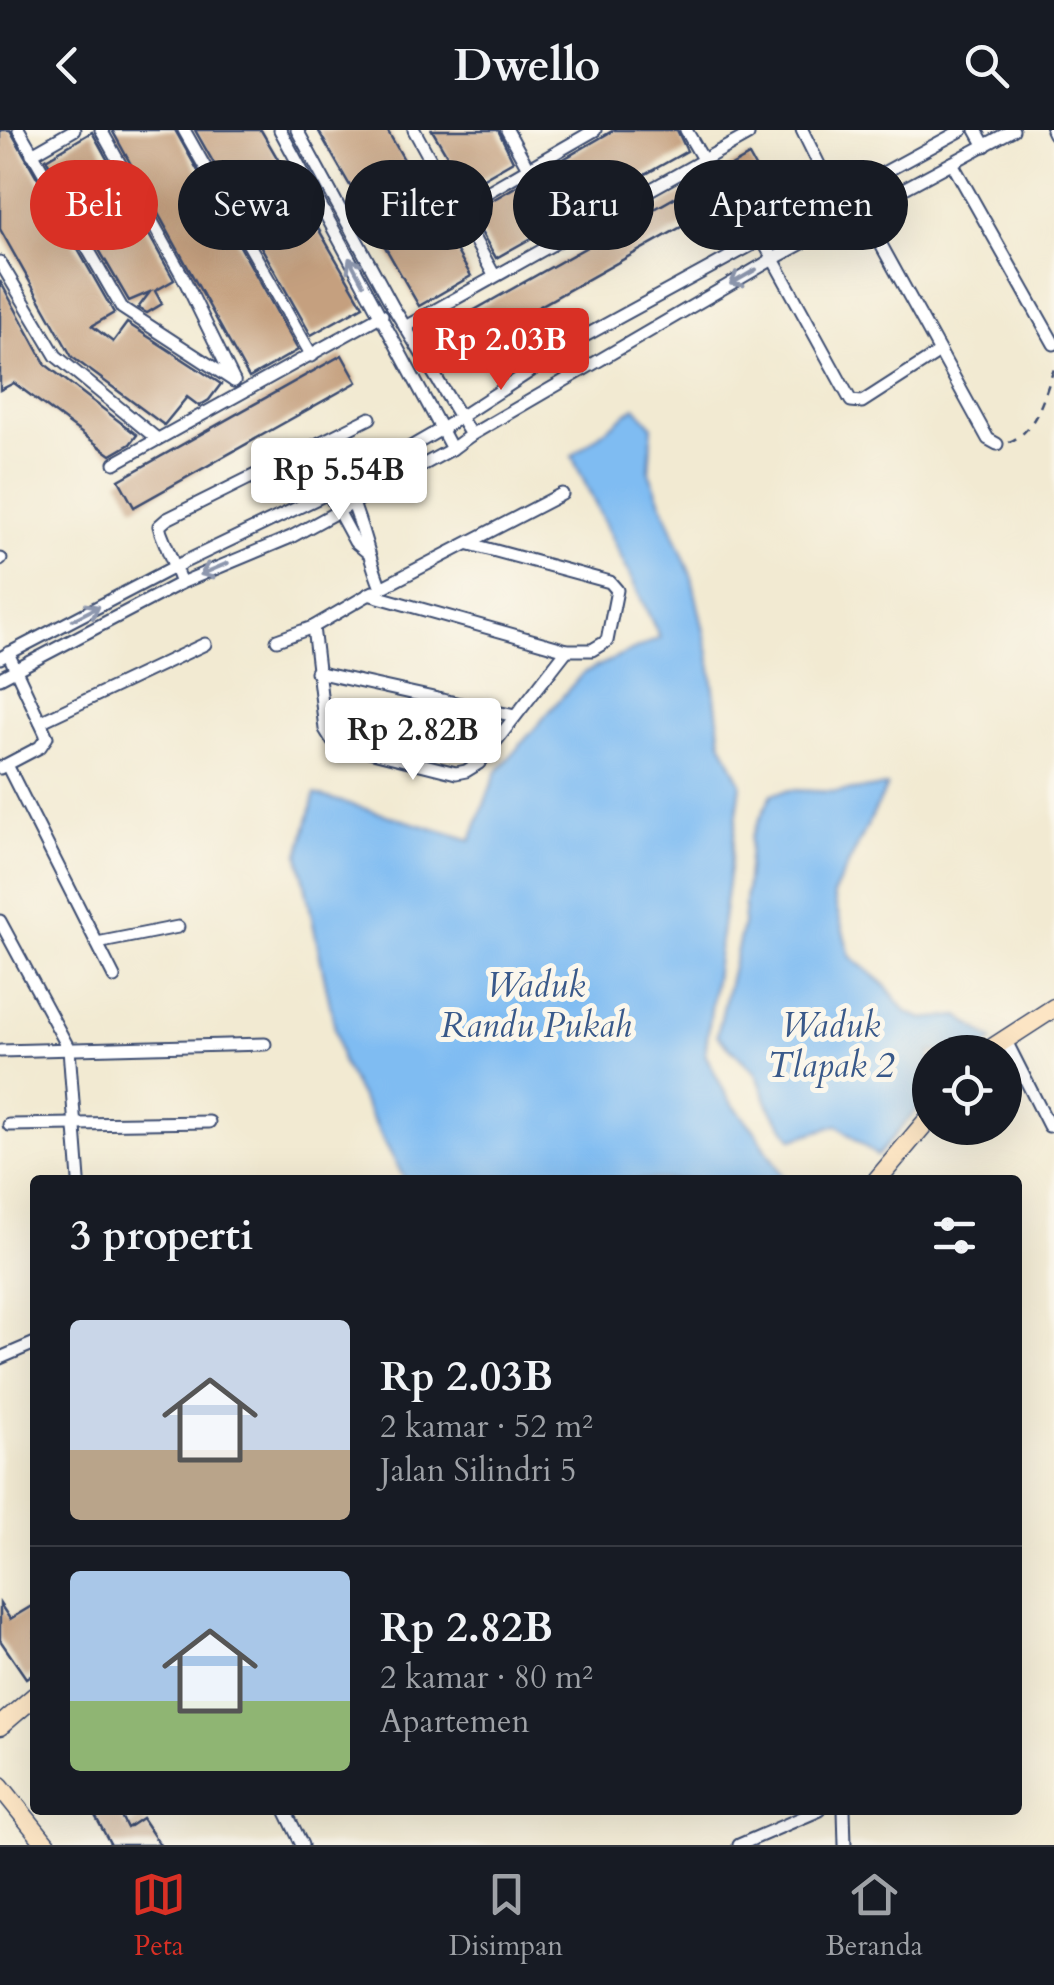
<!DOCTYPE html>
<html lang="id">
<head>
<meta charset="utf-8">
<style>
	:root { --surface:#171b24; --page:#20242c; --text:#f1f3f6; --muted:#9ea1a6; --line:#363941; --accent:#d93025 }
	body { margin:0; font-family:Cardo,serif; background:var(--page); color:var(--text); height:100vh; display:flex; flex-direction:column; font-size:38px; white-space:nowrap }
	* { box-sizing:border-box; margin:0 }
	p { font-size:32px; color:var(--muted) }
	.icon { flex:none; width:55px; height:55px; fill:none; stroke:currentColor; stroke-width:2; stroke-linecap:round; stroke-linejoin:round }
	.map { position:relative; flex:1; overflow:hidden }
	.side { position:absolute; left:30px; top:1045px; width:992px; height:640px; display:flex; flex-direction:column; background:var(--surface); border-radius:10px; box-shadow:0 10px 40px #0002 }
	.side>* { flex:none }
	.banner { position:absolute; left:30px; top:30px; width:995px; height:90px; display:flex; gap:20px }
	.buttons { position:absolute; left:912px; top:905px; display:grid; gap:20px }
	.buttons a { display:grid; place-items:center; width:110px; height:110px; border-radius:50%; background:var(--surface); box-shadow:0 10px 40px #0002; font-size:50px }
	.price { position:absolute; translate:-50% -85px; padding:0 22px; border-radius:10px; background:#fff; color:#222; font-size:32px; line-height:65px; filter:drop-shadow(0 2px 5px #0008) }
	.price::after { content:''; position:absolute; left:50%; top:60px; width:30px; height:22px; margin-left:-15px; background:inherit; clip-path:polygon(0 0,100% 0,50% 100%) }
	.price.current { background:var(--accent); color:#fff }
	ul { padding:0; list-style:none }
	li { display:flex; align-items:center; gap:30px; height:250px; padding:0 40px }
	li+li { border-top:2px solid var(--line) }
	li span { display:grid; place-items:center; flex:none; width:280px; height:200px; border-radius:10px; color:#555 }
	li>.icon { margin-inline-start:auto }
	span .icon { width:120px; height:120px; fill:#fffc; stroke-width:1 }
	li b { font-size:42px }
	h2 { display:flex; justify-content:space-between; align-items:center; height:120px; padding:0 40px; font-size:42px }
	.pill { padding:0 35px; border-radius:45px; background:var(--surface); box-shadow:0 10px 40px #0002; font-size:35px; line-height:90px }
	.pill.current { background:var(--accent); color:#fff }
	header { display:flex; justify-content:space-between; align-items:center; height:130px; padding:0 40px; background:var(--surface); font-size:45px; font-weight:700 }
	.tabs { display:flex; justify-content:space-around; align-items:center; height:140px; border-top:2px solid var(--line); background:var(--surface); font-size:28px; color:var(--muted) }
	.tabs a { display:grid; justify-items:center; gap:5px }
	.tabs .current { color:var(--accent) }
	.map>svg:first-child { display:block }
	.water { fill:#7fbcf2; stroke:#4d76a8; stroke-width:2.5 }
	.building { fill:#c5a07f }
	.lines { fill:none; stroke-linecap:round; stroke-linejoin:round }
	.minor-casing { stroke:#3b4b6f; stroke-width:15 }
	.secondary-casing { stroke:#3b4b6f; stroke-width:21 }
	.path { stroke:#3b4b6f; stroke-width:2.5; stroke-dasharray:8 8; stroke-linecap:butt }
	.minor { stroke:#fff; stroke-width:11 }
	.secondary { stroke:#fce5c4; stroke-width:18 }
	.oneway { stroke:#8d97ae }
	.labels { text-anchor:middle; stroke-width:10; stroke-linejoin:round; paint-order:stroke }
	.water-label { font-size:35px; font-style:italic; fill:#39598a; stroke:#fbf7ec }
</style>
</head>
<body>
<header><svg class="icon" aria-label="back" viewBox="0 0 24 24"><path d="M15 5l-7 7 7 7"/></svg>Dwello<svg class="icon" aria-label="search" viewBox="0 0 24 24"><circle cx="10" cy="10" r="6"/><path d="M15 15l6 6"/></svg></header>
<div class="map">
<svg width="1054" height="1715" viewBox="0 0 1054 1715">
	<rect width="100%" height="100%" fill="#fbf7ec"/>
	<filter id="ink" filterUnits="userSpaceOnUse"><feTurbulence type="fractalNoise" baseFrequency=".01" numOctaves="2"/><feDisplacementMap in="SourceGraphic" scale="20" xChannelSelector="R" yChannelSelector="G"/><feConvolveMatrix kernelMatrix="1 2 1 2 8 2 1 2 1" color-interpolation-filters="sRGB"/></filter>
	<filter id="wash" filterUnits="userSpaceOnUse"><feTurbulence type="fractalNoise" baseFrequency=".0048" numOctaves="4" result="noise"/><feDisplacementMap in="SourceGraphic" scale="40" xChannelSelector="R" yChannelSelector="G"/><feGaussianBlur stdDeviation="2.25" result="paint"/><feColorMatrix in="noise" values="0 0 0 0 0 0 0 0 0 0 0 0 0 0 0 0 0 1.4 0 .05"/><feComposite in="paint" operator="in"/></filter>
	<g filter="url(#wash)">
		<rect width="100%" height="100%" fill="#f2ead2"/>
		<g class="water">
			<path d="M 635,277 L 652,296 L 649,342 L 692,448 L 709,524 L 721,611 L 741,654 L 705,924 L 729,970 L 755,1001 L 785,1050 L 405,1050 L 342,932 L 299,725 L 315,664 L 471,710 L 496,643 L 583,543 L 660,508 L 572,326 Z"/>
			<path d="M 887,656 L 833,765 L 850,826 L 884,854 L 907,883 L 923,889 L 959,886 L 993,911 L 978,922 L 930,922 L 930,964 L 877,1026 L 837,995 L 793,1009 L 771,980 L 756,943 L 717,905 L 743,794 L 751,707 L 772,664 L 791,660 L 837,662 Z"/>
		</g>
		<g id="blocks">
			<g class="building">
				<path d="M 0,0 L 10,0 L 114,183 L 92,196 L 113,212 L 127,193 L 221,254 L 209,270 L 199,276 L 187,267 L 164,295 L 72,227 L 0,99 Z"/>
				<path d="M 112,0 L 175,0 L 298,220 L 249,248 Z"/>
				<path d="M 195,0 L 261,0 L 363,176 L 311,205 Z"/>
				<path d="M 318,0 L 387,0 L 471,146 L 419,176 Z"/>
				<path d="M 432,0 L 498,0 L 513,31 L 466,58 Z"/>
				<path d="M 614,0 L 677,0 L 687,21 L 496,128 L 470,83 Z"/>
				<path d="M 92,2 L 174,150 L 155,161 L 162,174 L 147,183 L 138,178 L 150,162 L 129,171 L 46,29 Z"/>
				<path d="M 749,26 L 763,51 L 444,230 L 430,205 Z"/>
				<path d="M 0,151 L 46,235 L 137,305 L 130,314 L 111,325 L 14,253 L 0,260 Z"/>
				<path d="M 342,225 L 357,252 L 134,377 L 119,350 Z"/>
				<path d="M 0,1474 L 10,1489 L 35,1474 L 35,1542 L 26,1548 L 0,1510 Z"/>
				<path d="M 92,1680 L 118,1680 L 127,1698 L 142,1688 L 160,1715 L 111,1715 Z"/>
			</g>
		</g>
	</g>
	<g filter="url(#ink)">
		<use href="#blocks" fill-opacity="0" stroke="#3b4b6f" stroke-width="2.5"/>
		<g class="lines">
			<defs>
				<g id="minor">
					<path d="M 19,0 L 122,178 L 234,251"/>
					<path d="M 101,0 L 183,147 L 234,251"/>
					<path d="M 184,0 L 312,226"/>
					<path d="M 280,0 L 452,319"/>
					<path d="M 297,0 L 393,177 L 471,305"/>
					<path d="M 414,0 L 494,145"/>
					<path d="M 507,0 L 528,38"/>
					<path d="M 686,0 L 704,31"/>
					<path d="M 802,0 L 836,69"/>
					<path d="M 976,0 L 985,16"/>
					<path d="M 1052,0 L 1054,4"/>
					<path d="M 32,24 L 74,0"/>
					<path d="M 952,33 L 1054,214"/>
					<path d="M 458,79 L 595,0"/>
					<path d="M 863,82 L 988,309 L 997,314"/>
					<path d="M 762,109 L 851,271 L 862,272 L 938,223"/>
					<path d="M 0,132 L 56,226 L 156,308"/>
					<path d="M 405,197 L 748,5"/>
					<path d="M 115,333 L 382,185"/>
					<path d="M 345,355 C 362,389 367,424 381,458 L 562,364"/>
					<path d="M 329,364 L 355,412 L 367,422"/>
					<path d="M 0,430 L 1,429"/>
					<path d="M 181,453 L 161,403 L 159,396 L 167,389 L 370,288"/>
					<path d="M 368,464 L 567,520 L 592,520 L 607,511 L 617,460 L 610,452 L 470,414"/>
					<path d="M 313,497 L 325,599 L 333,612 L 456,643 L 466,641 L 479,633 L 567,520"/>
					<path d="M 277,510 L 313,497 L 373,462"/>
					<path d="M 0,528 L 174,437 L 345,355 L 440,300 L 583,207 L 962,0"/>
					<path d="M 316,542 L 515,586"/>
					<path d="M 0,548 L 181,453 L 291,407 L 452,319 L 471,305 L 773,129 L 1013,0"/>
					<path d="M 40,592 L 205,514"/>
					<path d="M 7,635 L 114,847"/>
					<path d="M 0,638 L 40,617 L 47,607 L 8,523"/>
					<path d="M 0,791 L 69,919 L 79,1050"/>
					<path d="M 97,813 L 178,797"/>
					<path d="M 1005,909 L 1049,996"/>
					<path d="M 0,921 L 265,914"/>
					<path d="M 9,995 L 209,992"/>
					<path d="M 0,1228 L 35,1213"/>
					<path d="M 285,1680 L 302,1715"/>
					<path d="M 844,1680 L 845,1715"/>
					<path d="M 739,1715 L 820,1680"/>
				</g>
				<g id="secondary">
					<path d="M 986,922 L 1054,878"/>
					<path d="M 877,1050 L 930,987"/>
					<path d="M 0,1596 L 35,1566"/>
					<path d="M 0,1656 L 47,1715"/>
				</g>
			</defs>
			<use href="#minor" class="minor-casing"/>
			<use href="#secondary" class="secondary-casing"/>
			<path class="path" d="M 1009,312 C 1037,301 1044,265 1054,239"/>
			<use href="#minor" class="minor"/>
			<use href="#secondary" class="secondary"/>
		</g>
		<defs><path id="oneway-shaft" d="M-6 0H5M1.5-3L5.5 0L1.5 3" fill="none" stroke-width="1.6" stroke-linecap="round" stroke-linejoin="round" transform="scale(2.5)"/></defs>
		<g class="oneway">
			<use href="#oneway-shaft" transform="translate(356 141) rotate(-118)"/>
			<use href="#oneway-shaft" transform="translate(743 147) rotate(150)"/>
			<use href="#oneway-shaft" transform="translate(214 439) rotate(157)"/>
			<use href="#oneway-shaft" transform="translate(86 483) rotate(-27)"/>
		</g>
	</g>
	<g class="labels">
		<g class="water-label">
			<text x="536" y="867">Waduk<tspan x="536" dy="40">Randu Pukah</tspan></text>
			<text x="831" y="907">Waduk<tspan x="831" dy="40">Tlapak 2</tspan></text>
		</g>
	</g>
</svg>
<div class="buttons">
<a><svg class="icon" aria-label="locate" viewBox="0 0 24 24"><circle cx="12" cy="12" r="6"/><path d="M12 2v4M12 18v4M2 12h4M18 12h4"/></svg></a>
</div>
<b class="price current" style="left:501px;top:263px">Rp 2.03B</b>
<b class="price" style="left:339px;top:393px">Rp 5.54B</b>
<b class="price" style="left:413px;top:653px">Rp 2.82B</b>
<div class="banner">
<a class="pill current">Beli</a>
<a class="pill">Sewa</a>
<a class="pill">Filter</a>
<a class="pill">Baru</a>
<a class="pill">Apartemen</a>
</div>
<section class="side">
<h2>3 properti<svg class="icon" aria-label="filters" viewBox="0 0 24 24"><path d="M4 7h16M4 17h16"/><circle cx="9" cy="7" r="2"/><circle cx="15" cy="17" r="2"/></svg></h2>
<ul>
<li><span style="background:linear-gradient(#c9d6e8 65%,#b9a48a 0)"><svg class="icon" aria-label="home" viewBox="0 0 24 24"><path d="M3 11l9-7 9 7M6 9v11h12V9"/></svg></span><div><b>Rp 2.03B</b><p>2 kamar · 52 m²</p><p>Jalan Silindri 5</p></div></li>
<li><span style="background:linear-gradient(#a9c7e8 65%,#8fb573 0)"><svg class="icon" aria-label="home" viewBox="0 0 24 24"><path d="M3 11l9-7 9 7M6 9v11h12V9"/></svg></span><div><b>Rp 2.82B</b><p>2 kamar · 80 m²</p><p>Apartemen</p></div></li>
</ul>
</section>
</div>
<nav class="tabs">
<a class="current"><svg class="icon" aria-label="map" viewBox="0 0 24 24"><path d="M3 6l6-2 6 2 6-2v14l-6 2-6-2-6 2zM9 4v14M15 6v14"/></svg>Peta</a>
<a><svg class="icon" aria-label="saved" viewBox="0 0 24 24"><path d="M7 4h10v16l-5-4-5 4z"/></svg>Disimpan</a>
<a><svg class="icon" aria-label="home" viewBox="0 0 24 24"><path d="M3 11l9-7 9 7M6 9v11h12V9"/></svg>Beranda</a>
</nav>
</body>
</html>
